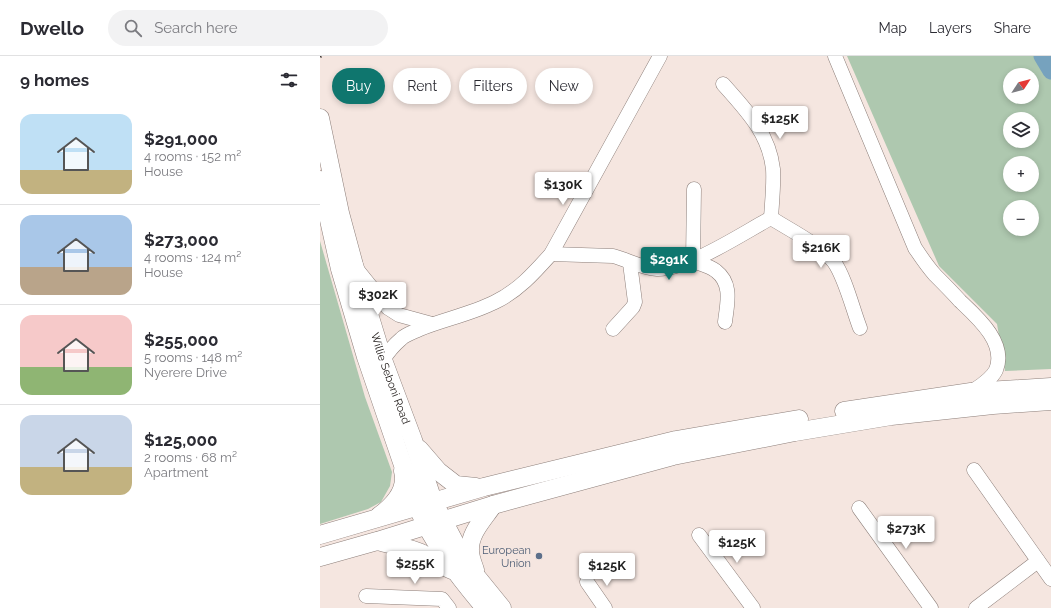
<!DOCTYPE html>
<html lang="en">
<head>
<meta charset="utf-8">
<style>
	:root { --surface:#fff; --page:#f2f2f3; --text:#2b2b33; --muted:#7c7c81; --line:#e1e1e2; --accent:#0f766e }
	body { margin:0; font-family:Raleway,sans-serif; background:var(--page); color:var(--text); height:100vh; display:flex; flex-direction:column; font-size:15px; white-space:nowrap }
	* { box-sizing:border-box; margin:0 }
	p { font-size:13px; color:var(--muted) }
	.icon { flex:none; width:22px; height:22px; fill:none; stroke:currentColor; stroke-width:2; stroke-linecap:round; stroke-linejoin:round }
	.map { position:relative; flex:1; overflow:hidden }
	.side { display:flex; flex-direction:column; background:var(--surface); width:320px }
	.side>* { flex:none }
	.hud { position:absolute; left:12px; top:12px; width:380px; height:36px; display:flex; gap:8px }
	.needle { width:26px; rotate:54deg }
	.tools { position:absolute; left:683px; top:12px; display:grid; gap:8px }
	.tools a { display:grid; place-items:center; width:36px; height:36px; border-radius:50%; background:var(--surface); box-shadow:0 2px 6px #0003; font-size:20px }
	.price { position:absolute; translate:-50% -34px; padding:0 9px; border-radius:4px; background:#fff; color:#222; font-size:13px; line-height:26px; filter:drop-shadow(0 1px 2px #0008) }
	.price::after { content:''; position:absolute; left:50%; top:24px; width:12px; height:9px; margin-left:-6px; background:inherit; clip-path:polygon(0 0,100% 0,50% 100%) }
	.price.active { background:var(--accent); color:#fff }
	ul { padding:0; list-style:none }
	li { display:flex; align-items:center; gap:12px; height:100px; padding:0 20px }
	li+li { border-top:1px solid var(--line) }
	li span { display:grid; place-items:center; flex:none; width:112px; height:80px; border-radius:12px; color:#555 }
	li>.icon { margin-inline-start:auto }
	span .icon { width:48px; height:48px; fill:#fffc; stroke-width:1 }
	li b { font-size:17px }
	h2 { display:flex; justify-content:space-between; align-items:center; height:48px; padding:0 20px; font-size:17px }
	.pill { padding:0 14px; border-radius:18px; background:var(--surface); box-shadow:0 2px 6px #0003; font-size:14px; line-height:36px }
	.pill.active { background:var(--accent); color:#fff }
	header { display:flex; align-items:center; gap:24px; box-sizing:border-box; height:56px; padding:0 20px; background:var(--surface); border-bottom:1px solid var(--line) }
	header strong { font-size:19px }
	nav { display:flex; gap:22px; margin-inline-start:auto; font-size:14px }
	.search { width:280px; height:36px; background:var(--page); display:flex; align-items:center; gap:10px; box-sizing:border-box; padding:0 14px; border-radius:22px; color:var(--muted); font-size:15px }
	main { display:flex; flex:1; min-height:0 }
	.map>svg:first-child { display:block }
	.green { fill:#aec8af; fill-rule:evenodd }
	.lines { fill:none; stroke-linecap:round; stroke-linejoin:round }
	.river { stroke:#76a2be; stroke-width:17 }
	.minor-casing { stroke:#8d7f7a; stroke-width:15 }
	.major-casing { stroke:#8d7f7a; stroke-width:19 }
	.minor { stroke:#fff; stroke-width:14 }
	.major { stroke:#fff; stroke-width:18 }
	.rail { stroke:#443d3a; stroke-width:3; stroke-dasharray:5 5; stroke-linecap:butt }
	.service-dot { fill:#5c6f8a; stroke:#f5e6e0; stroke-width:1.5 }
	.labels { text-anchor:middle; stroke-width:4; stroke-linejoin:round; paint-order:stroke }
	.street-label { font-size:11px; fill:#201b19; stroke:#f5e6e0 }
	.service-label { font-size:11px; fill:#4e5e75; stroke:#f5e6e0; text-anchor:end }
</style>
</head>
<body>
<header>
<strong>Dwello</strong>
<div class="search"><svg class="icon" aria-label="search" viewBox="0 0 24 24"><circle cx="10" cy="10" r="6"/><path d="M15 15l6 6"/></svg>Search here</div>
<nav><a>Map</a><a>Layers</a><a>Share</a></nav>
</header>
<main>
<section class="side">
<h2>9 homes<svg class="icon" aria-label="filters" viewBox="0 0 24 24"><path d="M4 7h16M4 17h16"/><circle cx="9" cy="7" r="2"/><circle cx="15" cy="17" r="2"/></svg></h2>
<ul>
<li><span style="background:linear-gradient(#bfe0f5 70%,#c2b280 0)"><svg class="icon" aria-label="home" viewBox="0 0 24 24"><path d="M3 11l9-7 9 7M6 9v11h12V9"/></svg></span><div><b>$291,000</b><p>4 rooms · 152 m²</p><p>House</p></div></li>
<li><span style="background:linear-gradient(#a9c7e8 65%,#b9a48a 0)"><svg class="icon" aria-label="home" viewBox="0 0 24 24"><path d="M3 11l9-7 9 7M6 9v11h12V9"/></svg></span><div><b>$273,000</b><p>4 rooms · 124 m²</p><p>House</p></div></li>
<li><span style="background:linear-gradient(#f6c9c9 65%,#8fb573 0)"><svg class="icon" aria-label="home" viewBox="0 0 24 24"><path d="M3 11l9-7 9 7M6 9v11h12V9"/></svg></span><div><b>$255,000</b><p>5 rooms · 148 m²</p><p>Nyerere Drive</p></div></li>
<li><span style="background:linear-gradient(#c9d6e8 65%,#c2b280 0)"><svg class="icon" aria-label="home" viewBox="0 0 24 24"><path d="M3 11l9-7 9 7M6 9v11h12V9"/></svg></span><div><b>$125,000</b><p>2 rooms · 68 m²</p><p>Apartment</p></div></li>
</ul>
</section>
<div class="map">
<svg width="731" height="552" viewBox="0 0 731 552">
	<rect width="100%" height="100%" fill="#f5e6e0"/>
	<g class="green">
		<path d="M 527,0 L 731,0 L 731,313 L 685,315 L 677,268 L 619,210 ZM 690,19 L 712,19 L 712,41 L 690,41 ZM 690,63 L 712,63 L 712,85 L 690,85 ZM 690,107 L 712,107 L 712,129 L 690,129 ZM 690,151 L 712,151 L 712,173 L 690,173 Z"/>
		<path d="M 0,185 L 45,341 L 72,416 L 70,430 L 61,446 L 48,453 L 0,468 Z"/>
	</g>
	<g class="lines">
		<path class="river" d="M 722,0 L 731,15"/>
		<defs>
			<g id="minor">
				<path d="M 515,0 L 595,192 C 601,201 607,210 615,219 C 623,227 632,236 640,245 C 657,261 687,287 676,314 C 671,324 660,330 651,336"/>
				<path d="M 403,28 C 426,54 449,77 453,113 C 454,128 452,146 451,162"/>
				<path d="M 374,133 L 373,205 C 380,208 390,210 396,215 C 413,228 407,248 405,266"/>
				<path d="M 451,162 C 470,174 500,189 514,206 C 525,221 533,254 540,272"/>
				<path d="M 231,198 L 293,200 C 308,204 321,212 337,213 C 368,214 423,177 451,162"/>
				<path d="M 39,216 L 68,252 L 79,259 L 112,268"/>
				<path d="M 293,273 L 313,251 L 315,246 L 310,207"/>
				<path d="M 63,304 C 68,296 74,289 81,283 C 86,278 94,276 100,273 C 125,263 151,258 175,246 C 198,235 214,217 231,198 L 340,0"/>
				<path d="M 654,414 L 731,523"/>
				<path d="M 539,452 L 611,552"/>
				<path d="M 379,479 L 433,552"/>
				<path d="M 267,526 L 285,552"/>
				<path d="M 46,540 L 122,543 L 129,552"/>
				<path d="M 656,552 L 718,505"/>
			</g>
			<g id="major">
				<path id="s1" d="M 0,62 L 20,157 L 34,209 L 63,304 L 93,384 L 113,445 L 138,493 L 156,520 L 182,552"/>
				<path d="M 0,124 L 20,213 L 46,301 L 97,450 C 114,489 138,520 165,552"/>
				<path d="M 524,355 L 651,336 L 731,331"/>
				<path d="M 99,393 L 118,415 L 136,429 L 156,431"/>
				<path d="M 59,460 C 74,449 88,434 83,415"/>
				<path d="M 0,479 L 164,431 L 356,384 L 479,363"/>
				<path d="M 58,485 C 72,489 88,491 101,497 C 112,503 121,510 132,514"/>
				<path d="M 0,501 L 57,485 L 173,449 L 353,400 L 475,376 L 571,360 L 673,349 L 731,345"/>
				<path d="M 155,514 C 153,508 150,501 150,495 C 149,477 164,463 173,449"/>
			</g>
		</defs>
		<use href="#minor" class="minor-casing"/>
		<use href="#major" class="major-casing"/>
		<use href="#minor" class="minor"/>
		<use href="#major" class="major"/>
		<path class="rail" d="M 0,1 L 1,0"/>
	</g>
	<circle class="service-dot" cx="219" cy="500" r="4"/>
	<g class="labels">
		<g class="street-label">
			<text dy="4" stroke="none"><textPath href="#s1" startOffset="270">Willie Seboni Road</textPath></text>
		</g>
		<g class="service-label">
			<text x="211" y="498">European<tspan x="211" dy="13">Union</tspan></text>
		</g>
	</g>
</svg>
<div class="tools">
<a><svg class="needle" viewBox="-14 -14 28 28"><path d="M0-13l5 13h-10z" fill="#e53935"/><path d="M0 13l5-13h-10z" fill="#7c7c81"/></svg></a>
<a><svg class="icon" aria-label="layers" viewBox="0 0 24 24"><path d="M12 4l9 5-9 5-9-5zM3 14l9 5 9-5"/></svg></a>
<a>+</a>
<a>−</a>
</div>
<b class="price" style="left:460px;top:84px">$125K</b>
<b class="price" style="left:243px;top:150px">$130K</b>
<b class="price" style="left:501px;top:213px">$216K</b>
<b class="price active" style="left:349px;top:225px">$291K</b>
<b class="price" style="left:58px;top:260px">$302K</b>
<b class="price" style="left:586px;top:494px">$273K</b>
<b class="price" style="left:417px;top:508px">$125K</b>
<b class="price" style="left:95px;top:529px">$255K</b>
<b class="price" style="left:287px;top:531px">$125K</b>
<div class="hud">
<a class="pill active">Buy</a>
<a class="pill">Rent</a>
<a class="pill">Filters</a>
<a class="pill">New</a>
</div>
</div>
</main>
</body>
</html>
